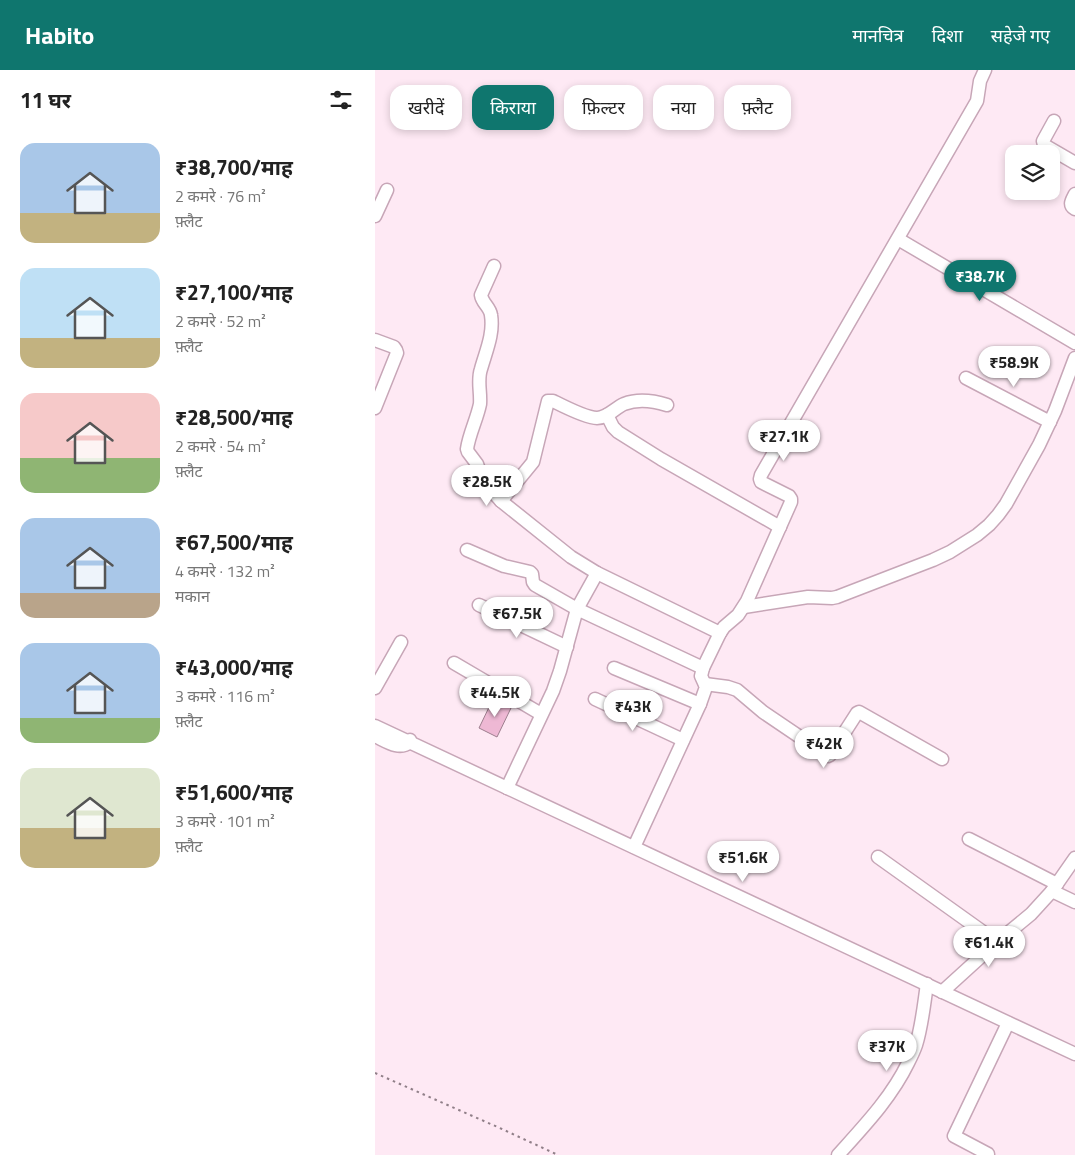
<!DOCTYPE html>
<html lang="hi">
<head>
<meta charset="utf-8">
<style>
	:root { --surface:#fff; --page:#f6f6f6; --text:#222; --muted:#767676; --accent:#0f766e }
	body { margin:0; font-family:"Titillium Web","Noto Sans Devanagari",sans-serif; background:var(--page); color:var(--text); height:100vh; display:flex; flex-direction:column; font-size:19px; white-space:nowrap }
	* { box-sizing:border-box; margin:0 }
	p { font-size:16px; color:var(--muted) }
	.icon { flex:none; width:28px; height:28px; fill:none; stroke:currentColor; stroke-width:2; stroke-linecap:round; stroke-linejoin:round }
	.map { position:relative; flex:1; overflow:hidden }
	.drawer { display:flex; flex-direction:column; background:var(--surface); width:375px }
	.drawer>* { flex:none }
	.hud { position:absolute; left:15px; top:15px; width:475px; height:45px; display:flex; gap:10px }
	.fabs { position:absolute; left:630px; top:75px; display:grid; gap:10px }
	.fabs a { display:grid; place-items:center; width:55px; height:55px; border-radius:10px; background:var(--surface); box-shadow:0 2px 8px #0003; font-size:25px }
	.price { position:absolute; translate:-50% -42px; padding:0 11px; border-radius:18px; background:#fff; color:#222; font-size:16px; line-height:32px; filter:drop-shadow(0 1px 2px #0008) }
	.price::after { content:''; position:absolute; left:50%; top:30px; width:15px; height:11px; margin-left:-8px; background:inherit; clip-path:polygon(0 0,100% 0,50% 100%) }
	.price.current { background:var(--accent); color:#fff }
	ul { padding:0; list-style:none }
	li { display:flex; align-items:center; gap:15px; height:125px; padding:0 20px }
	li span { display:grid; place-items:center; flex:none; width:140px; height:100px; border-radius:15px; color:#555 }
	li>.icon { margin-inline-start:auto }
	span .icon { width:60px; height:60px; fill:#fffc; stroke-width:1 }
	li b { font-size:21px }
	h2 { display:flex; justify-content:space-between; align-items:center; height:60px; padding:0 20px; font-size:21px }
	.pill { padding:0 18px; border-radius:15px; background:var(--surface); box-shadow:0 2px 8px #0003; font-size:18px; line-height:45px }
	.pill.current { background:var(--accent); color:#fff }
	header { display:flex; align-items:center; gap:30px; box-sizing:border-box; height:70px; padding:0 25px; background:var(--accent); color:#fff }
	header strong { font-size:24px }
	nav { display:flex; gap:28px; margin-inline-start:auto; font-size:18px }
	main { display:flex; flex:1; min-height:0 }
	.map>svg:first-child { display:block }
	.building { fill:#eeb8d4; stroke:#9d7e8e }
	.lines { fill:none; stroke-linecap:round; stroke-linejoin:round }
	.minor-casing { stroke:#c7a6b7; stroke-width:15 }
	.path { stroke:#907f88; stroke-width:2; stroke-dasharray:2.5 4; stroke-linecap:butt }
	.minor { stroke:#fff; stroke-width:12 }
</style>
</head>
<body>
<header>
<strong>Habito</strong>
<nav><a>मानचित्र</a><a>दिशा</a><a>सहेजे गए</a></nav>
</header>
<main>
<section class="drawer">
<h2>11 घर<svg class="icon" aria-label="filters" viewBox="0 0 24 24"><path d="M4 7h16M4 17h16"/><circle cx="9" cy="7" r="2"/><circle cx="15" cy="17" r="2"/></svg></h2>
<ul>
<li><span style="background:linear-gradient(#a9c7e8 70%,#c2b280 0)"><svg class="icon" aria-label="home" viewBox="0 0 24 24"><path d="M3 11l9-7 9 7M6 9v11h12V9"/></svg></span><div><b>₹38,700/माह</b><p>2 कमरे · 76 m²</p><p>फ़्लैट</p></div></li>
<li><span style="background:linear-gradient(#bfe0f5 70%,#c2b280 0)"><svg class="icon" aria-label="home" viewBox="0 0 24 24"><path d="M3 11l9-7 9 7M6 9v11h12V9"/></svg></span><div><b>₹27,100/माह</b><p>2 कमरे · 52 m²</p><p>फ़्लैट</p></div></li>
<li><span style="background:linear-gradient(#f6c9c9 65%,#8fb573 0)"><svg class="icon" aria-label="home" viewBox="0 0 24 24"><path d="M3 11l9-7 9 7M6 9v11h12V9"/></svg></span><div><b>₹28,500/माह</b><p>2 कमरे · 54 m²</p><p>फ़्लैट</p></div></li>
<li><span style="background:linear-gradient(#a9c7e8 75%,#b9a48a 0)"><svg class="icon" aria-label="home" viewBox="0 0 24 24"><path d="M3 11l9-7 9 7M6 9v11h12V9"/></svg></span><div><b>₹67,500/माह</b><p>4 कमरे · 132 m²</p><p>मकान</p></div></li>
<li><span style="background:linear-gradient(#a9c7e8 75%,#8fb573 0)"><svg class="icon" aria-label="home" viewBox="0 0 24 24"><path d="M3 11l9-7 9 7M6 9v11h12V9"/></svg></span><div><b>₹43,000/माह</b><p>3 कमरे · 116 m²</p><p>फ़्लैट</p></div></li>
<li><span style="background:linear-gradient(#dfe7d0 60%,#c2b280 0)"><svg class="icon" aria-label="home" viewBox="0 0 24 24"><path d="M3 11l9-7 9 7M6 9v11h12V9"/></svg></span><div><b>₹51,600/माह</b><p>3 कमरे · 101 m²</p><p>फ़्लैट</p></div></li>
</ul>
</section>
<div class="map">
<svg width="700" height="1085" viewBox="0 0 700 1085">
	<rect width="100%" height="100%" fill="#fee9f4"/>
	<path class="building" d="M 118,629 L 136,638 L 122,667 L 104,658 Z"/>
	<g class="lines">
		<defs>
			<g id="minor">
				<path d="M 679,51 L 668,71 L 669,75 L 700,93"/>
				<path d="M 700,124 C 697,130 693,135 700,139"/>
				<path d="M 0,146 L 12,120"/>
				<path d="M 523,169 L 700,273"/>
				<path d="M 119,196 L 106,225 C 107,233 115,237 116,245 C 119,264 111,281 106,299 C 102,310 106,322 105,334 C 102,349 94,364 92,379 L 93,382 L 102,394 L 108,411 L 126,431 L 196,487 L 222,503 L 345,563"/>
				<path d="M 0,270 L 19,277 L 21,280 L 22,283 L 0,338"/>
				<path d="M 591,308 L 675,352"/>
				<path d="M 232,345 L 238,357 L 243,362 L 286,389 L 405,457"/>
				<path d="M 126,431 L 158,392 L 173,331 L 178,331 C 188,336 211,348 222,348 C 232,348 240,338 249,334 C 262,329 279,331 292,335"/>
				<path d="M 92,480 L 129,496 L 155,502 L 157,504 L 158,512 L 160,515 L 202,539 L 328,598"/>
				<path d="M 104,535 L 192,577"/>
				<path d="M 369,537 L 433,527 L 457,528 L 462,527 L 558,490 L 575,482 L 602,465 L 614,455 L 623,445 L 631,434 L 664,375 L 680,341 L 700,288"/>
				<path d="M 79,593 L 166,644"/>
				<path d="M 239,598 L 325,634"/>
				<path d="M 330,614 L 353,617 L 362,620 L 388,642 L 453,686 L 455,685 L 482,643 L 484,642 L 567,689"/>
				<path d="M 0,618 L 26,572"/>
				<path d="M 220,629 L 308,670"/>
				<path d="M 0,656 L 700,984"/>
				<path d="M 0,666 C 11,671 24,681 35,672 L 35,670"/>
				<path d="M 132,718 L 178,621 L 185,601 L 202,539 L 222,503"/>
				<path d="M 594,769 L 682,814"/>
				<path d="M 259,777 L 325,634 L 331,617 L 326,606 L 328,598 L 345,563 L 349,557 L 363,545 L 372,531 L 416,432 L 416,429 L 414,426 L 386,412 L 385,409 L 386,405 L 602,31 L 605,11 L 610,0"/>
				<path d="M 503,787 L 622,872"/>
				<path d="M 677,821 L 700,832"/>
				<path d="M 567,922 L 622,872 L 656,844 L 677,821 L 700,788"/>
				<path d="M 463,1085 C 489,1056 516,1028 533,993 C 536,987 539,981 541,975 C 547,956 549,934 552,914"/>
				<path d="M 612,1085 L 613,1084 L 579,1066 L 633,953"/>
			</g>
		</defs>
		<use href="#minor" class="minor-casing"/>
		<path class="path" d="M 0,1003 L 127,1059 L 183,1085"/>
		<use href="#minor" class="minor"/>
	</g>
</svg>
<div class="fabs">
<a><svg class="icon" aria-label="layers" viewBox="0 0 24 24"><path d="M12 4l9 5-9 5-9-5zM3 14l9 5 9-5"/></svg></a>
</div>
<b class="price current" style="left:605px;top:232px">₹38.7K</b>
<b class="price" style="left:639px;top:318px">₹58.9K</b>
<b class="price" style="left:409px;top:392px">₹27.1K</b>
<b class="price" style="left:112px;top:437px">₹28.5K</b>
<b class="price" style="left:142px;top:569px">₹67.5K</b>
<b class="price" style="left:120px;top:648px">₹44.5K</b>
<b class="price" style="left:258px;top:662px">₹43K</b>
<b class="price" style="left:449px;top:699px">₹42K</b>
<b class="price" style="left:368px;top:813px">₹51.6K</b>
<b class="price" style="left:614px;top:898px">₹61.4K</b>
<b class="price" style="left:512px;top:1002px">₹37K</b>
<div class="hud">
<a class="pill">खरीदें</a>
<a class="pill current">किराया</a>
<a class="pill">फ़िल्टर</a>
<a class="pill">नया</a>
<a class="pill">फ़्लैट</a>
</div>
</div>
</main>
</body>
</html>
